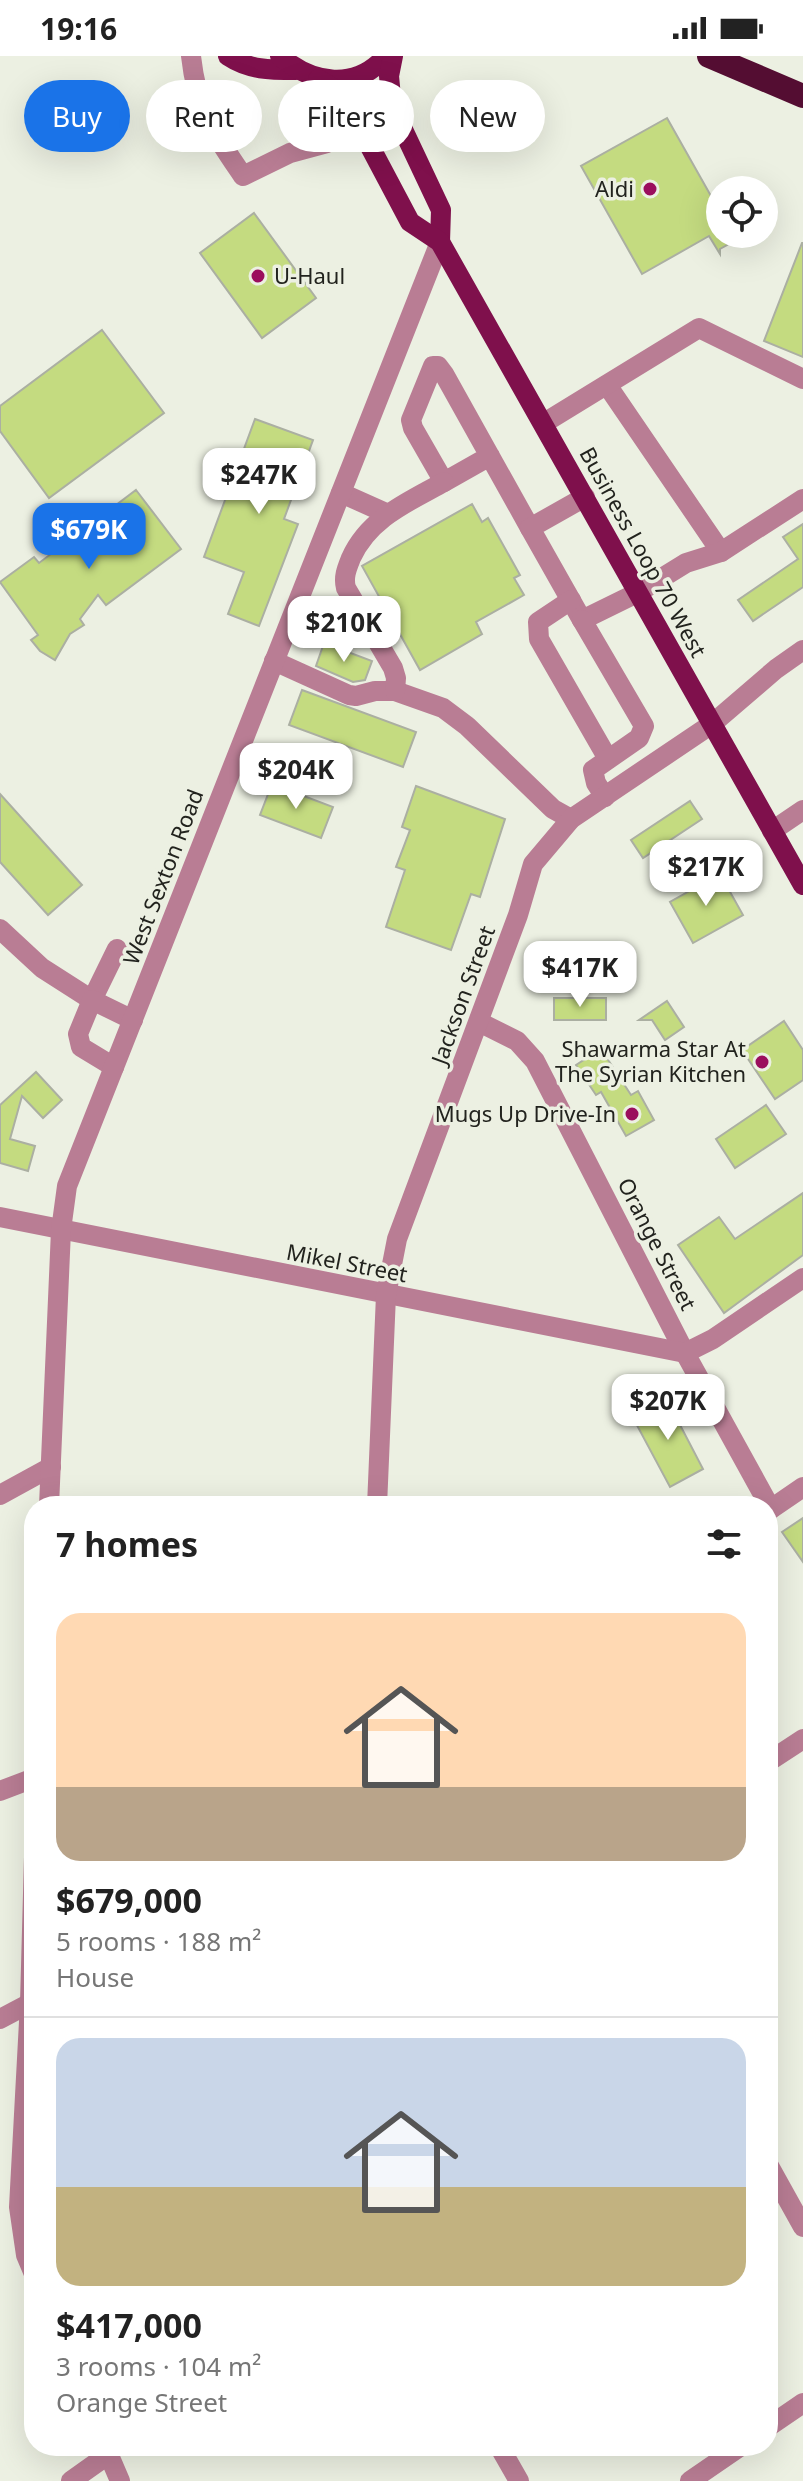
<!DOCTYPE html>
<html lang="en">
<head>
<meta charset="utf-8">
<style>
	:root { --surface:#fff; --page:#f6f6f6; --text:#222; --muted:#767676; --line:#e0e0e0; --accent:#1a73e8 }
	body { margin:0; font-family:"Noto Sans",sans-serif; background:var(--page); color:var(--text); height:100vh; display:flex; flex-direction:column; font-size:30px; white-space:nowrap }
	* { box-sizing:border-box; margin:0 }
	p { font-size:26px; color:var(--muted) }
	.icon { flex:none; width:44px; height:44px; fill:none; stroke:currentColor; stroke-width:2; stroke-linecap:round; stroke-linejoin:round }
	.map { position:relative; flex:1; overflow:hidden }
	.side { position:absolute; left:24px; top:1440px; width:754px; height:960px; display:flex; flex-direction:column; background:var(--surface); border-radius:32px; box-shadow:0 8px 32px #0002 }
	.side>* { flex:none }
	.top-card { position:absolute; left:24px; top:24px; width:756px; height:72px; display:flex; gap:16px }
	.buttons { position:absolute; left:706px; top:120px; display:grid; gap:16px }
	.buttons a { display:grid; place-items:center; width:72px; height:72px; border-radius:50%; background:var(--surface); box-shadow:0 8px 32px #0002; font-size:40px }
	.price { position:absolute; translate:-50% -68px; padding:0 18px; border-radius:16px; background:#fff; color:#222; font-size:26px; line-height:52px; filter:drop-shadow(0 2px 4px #0008) }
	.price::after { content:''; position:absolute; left:50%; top:48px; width:24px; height:18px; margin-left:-12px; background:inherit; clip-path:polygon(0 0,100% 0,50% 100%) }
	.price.on { background:var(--accent); color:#fff }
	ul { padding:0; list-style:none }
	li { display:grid; align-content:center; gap:16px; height:424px; padding:0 32px }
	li+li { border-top:2px solid var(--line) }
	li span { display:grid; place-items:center; height:248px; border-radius:24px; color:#555 }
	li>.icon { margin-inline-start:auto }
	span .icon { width:144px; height:144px; fill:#fffc; stroke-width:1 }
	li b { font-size:34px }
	h2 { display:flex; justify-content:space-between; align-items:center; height:96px; padding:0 32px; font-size:34px }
	.pill { padding:0 28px; border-radius:36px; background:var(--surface); box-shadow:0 8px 32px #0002; font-size:28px; line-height:72px }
	.pill.on { background:var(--accent); color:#fff }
	.status { display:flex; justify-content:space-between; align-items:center; height:56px; padding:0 40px; background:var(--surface); direction:ltr }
	.status svg { height:22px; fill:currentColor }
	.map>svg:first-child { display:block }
	.building { fill:#c4db80; stroke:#abafa2; stroke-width:2 }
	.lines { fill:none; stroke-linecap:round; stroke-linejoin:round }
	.minor { stroke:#b97d94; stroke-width:20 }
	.major { stroke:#7f104c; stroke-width:20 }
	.highway { stroke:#540d32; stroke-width:24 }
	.poi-dot { fill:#9b0e5d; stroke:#ecf0e2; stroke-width:3 }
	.labels { text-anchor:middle; stroke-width:7; stroke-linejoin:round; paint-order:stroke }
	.poi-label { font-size:22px; fill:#22231e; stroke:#ecf0e2; text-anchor:end }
	.street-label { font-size:22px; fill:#22231e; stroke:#ecf0e2 }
</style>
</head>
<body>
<div class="status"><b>19:16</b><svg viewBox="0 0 49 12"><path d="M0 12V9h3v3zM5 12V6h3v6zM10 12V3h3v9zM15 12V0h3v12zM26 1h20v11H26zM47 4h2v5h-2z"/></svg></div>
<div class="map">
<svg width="803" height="2425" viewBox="0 0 803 2425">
	<rect width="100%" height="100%" fill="#ecf0e2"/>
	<g class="building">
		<path d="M 667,62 L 720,156 L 720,178 L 747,178 L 720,193 L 720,198 L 709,180 L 642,218 L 581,110 Z"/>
		<path d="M 254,157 L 316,242 L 262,282 L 200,197 Z"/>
		<path d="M 802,187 L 803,187 L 803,301 L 764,285 Z"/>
		<path d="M 102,274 L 164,357 L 49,442 L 0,375 L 0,350 Z"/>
		<path d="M 255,363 L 313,384 L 284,463 L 298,468 L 259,570 L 228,558 L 244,516 L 204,501 Z"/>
		<path d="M 136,434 L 181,493 L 106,549 L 98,539 L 80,563 L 84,569 L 70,578 L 55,604 L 40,595 L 31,584 L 38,579 L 0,526 L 34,501 L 39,507 Z"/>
		<path d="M 472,448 L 482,466 L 488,462 L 520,519 L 514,522 L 524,539 L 476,566 L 482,578 L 420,614 L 362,510 Z"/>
		<path d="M 803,468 L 803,531 L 753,565 L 738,544 L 798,503 L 783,481 Z"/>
		<path d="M 324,587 L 372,605 L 365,624 L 353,626 L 316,610 Z"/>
		<path d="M 302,634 L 416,676 L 403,711 L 289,669 Z"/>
		<path d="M 272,728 L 333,751 L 321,782 L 260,759 Z"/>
		<path d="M 416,730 L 505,763 L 480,841 L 471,838 L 451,894 L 386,871 L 405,814 L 396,811 L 410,774 L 402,771 Z"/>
		<path d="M 0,738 L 82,829 L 48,859 L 0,806 Z"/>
		<path d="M 690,745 L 702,763 L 643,802 L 631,784 Z"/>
		<path d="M 720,818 L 743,859 L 693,887 L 670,846 Z"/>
		<rect x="554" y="942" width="52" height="22"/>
		<path d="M 667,945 L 684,971 L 665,984 L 652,964 L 639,964 Z"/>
		<path d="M 784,965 L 803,994 L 803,1024 L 775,1043 L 742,994 Z"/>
		<path d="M 601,993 L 631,1039 L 638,1035 L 654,1064 L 626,1080 L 601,1036 L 596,1039 L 576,1009 Z"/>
		<path d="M 36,1016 L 62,1044 L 43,1062 L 22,1040 L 10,1083 L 35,1090 L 28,1115 L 0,1107 L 0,1049 Z"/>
		<path d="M 766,1049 L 786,1078 L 735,1112 L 716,1083 Z"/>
		<path d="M 803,1137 L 803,1199 L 724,1257 L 678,1189 L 719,1161 L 735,1183 Z"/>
		<path d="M 666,1342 L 703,1413 L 670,1431 L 632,1360 Z"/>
		<path d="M 803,1462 L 803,1506 L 782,1476 Z"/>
	</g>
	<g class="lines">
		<g class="minor">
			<path d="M 191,0 C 197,55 213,76 243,120 L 290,97 L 327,87"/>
			<path d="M 607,329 L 721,496"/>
			<path d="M 544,367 L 699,272 L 803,323"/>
			<path d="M 490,400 L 444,426 L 413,372 L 411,364 L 433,310 L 438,310 L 444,318 L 530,472"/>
			<path d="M 341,437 L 388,458"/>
			<path d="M 585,441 L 530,472 L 582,564 L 639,536 L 686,507 L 721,496 L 803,443"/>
			<path d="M 571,544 L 538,566 L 539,583 L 608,703"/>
			<path d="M 582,564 L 644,670 L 639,682 L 593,714 L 596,727 L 605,741"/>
			<path d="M 274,605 L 349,639 L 356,640 L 375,635 L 395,635 L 443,652 L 467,670 L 553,753 L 571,763"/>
			<path d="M 395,635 L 396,622 L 393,612 L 346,532 C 343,521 347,512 351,502 C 369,462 408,446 444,426"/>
			<path d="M 772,775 L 803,754"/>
			<path d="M 0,873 L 42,912 L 92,944 L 117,893"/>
			<path d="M 479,966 L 517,985 L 535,1005 L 685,1297 L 771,1453"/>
			<path d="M 114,1011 L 81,991 L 78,978 L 92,944 L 133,964"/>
			<path d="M 0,1161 L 685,1297 L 713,1283 L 803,1222"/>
			<path d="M 0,1439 L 51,1411"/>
			<path d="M 49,1450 L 61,1174 L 67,1130 L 440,186"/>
			<path d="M 377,1450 L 386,1239 L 397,1183 L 518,859 L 533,808 L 571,763 L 712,668 L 776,613 L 803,594"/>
			<path d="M 768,1455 L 803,1431"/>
			<path d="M 768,1706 L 803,1683"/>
			<path d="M 0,1735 L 34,1722"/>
			<path d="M 34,1801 L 30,1947 L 19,2151 L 26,2199 L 34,2218"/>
			<path d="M 0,1963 L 34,1945"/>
			<path d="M 768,2108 L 803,2171"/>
			<path d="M 768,2371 L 803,2347"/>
			<path d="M 105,2390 L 120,2425"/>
			<path d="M 499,2390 L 519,2425"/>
			<path d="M 71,2425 L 109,2398"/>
			<path d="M 690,2425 L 741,2390"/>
		</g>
		<g class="major">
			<path d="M 228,0 C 249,14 270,14 296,14"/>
			<path d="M 280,0 C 312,28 356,35 386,0"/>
			<path d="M 393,0 L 389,20 L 391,41 L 398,63 L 441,154 L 440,186"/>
			<path d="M 318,23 L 335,33 L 348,49 L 410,166 L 440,186 L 803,829"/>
		</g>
		<path class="highway" d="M 709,0 L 803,40"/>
	</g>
	<g class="poi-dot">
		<circle cx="650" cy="133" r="8"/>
		<circle cx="258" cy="220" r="8"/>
		<circle cx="762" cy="1006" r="8"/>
		<circle cx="632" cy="1058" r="8"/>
	</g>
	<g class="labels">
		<g class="poi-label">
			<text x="634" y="141">Aldi</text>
			<text x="274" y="228" text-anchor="start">U-Haul</text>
			<text x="746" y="1001">Shawarma Star At<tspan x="746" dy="25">The Syrian Kitchen</tspan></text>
			<text x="616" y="1066">Mugs Up Drive-In</text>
		</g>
		<g class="street-label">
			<text transform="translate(643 496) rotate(61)" y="8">Business Loop 70 West</text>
			<text transform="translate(163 821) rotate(-69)" y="8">West Sexton Road</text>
			<text transform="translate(463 939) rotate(-70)" y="8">Jackson Street</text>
			<text transform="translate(657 1188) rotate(63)" y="8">Orange Street</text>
			<text transform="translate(347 1207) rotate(11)" y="8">Mikel Street</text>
		</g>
	</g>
</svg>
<div class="buttons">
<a><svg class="icon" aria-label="locate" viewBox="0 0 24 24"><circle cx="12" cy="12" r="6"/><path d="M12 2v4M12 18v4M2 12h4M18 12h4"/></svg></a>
</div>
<b class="price" style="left:259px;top:460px">$247K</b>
<b class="price on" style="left:89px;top:515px">$679K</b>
<b class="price" style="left:344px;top:608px">$210K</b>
<b class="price" style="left:296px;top:755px">$204K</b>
<b class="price" style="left:706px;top:852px">$217K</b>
<b class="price" style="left:580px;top:953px">$417K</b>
<b class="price" style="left:668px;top:1386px">$207K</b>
<div class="top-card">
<a class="pill on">Buy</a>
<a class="pill">Rent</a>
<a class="pill">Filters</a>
<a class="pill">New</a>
</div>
<section class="side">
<h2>7 homes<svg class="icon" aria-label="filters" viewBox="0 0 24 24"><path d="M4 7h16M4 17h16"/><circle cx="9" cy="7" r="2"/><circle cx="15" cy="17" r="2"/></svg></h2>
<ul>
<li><span style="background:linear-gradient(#ffd9b3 70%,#b9a48a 0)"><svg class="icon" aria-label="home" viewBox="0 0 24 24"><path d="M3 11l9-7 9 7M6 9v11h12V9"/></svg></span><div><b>$679,000</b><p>5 rooms · 188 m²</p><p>House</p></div></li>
<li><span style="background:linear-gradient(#c9d6e8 60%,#c2b280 0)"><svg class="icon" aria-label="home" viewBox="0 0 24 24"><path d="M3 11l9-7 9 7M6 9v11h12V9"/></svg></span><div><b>$417,000</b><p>3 rooms · 104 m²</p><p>Orange Street</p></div></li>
</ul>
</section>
</div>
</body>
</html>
